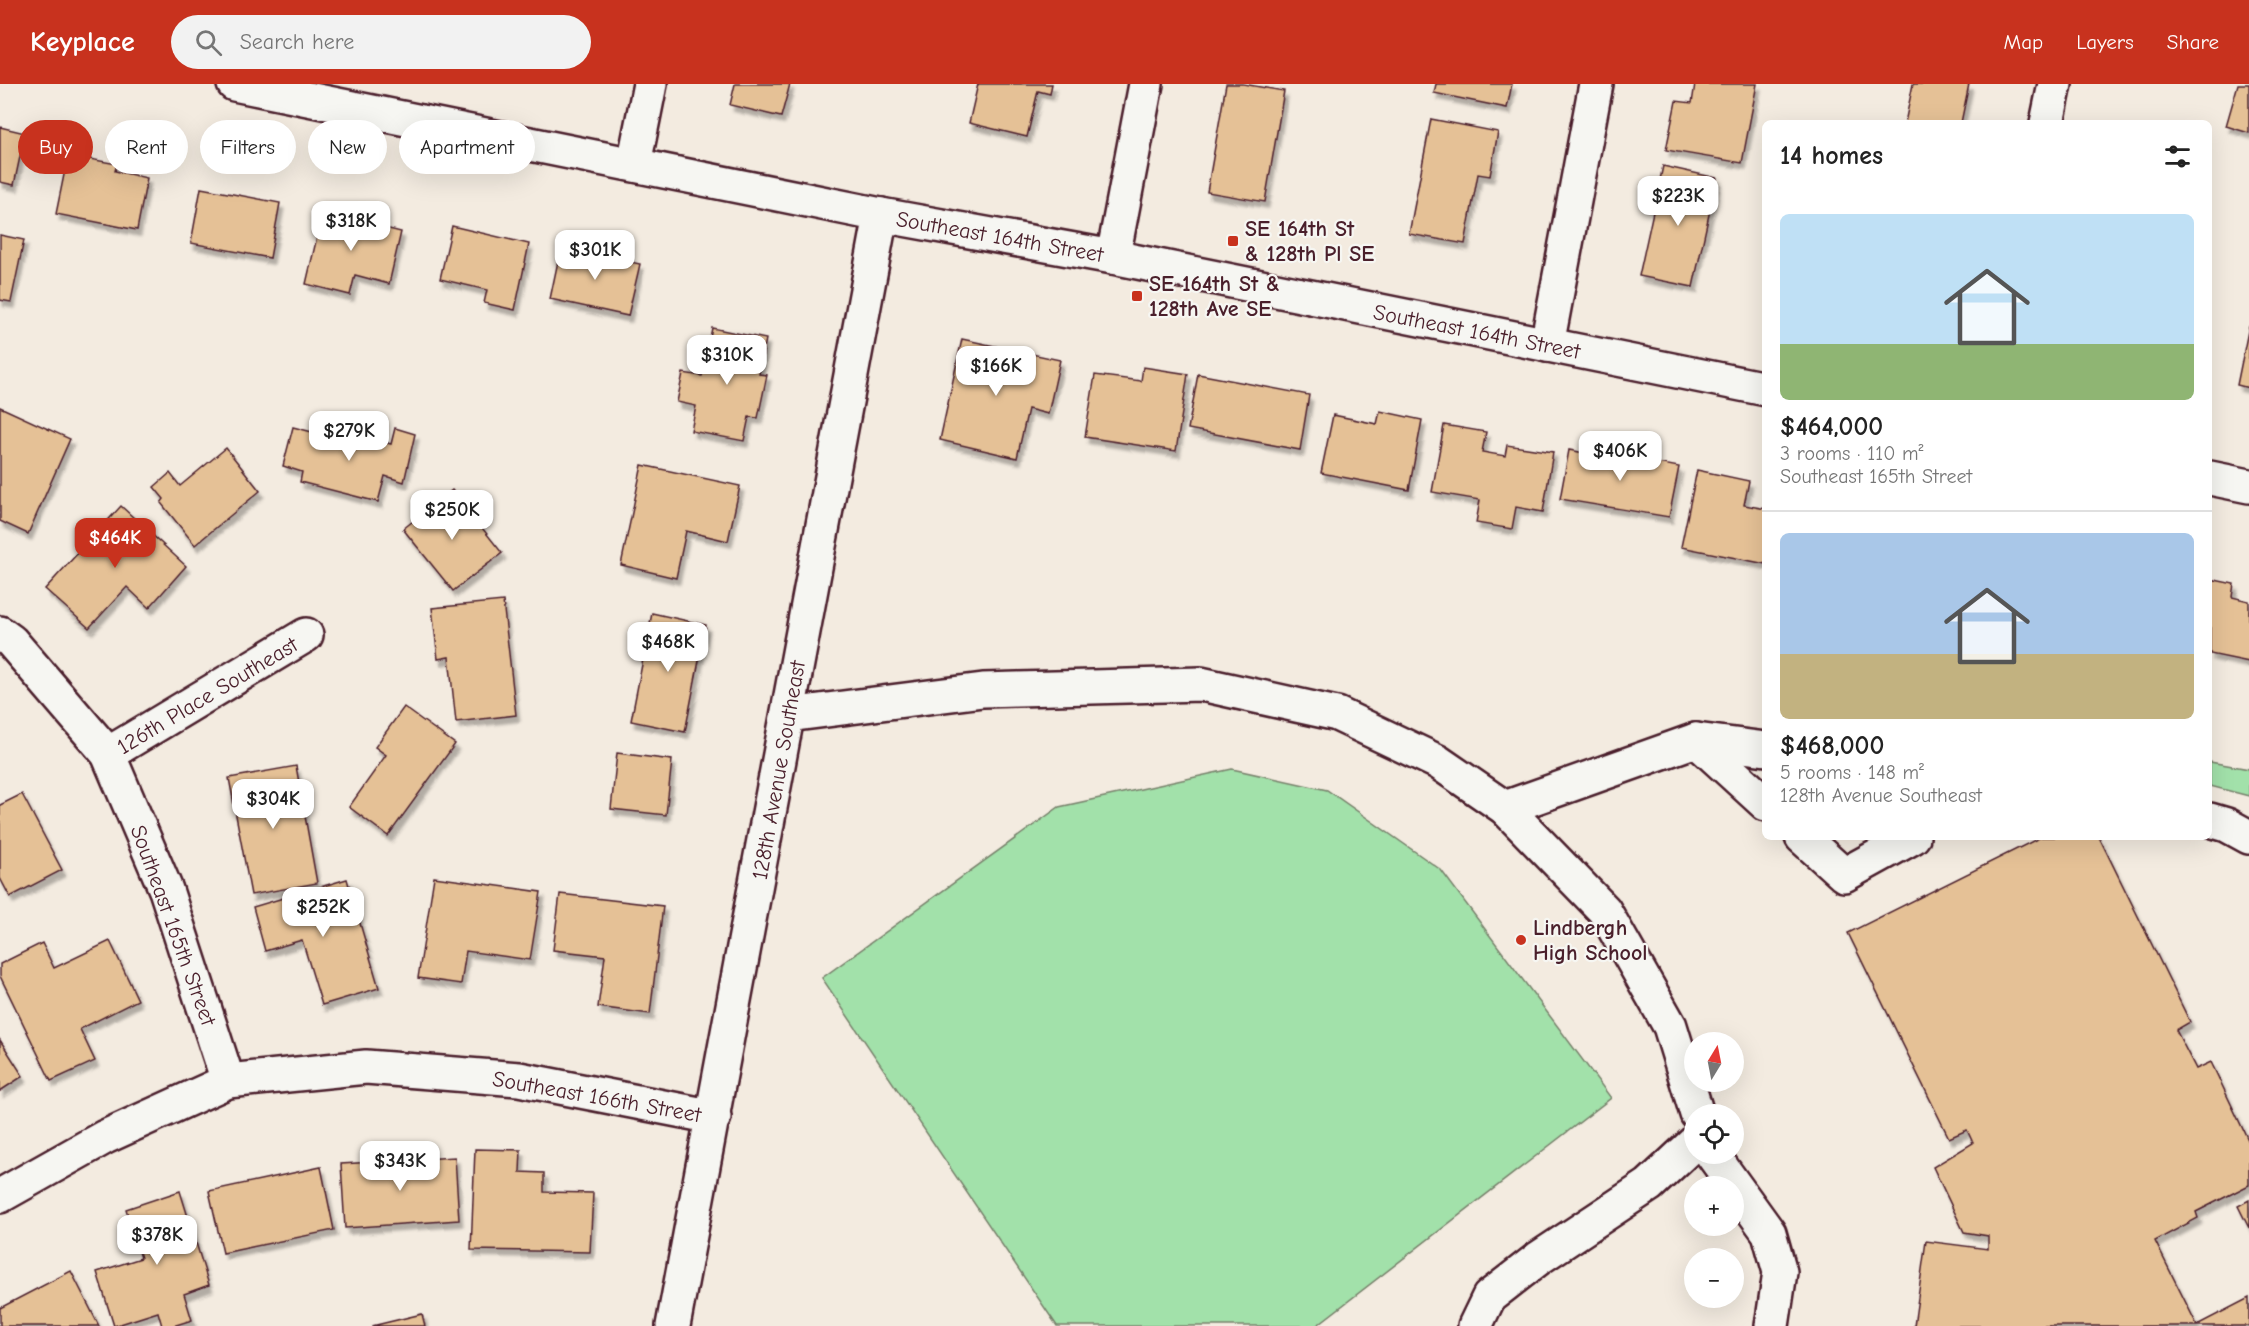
<!DOCTYPE html>
<html lang="en">
<head>
<meta charset="utf-8">
<style>
	:root { --surface:#fff; --page:#f2f2f2; --text:#222; --muted:#767676; --line:#e0e0e0; --accent:#c8321e }
	body { margin:0; font-family:"Comic Neue",sans-serif; background:var(--page); color:var(--text); height:100vh; display:flex; flex-direction:column; font-size:22px; white-space:nowrap }
	* { box-sizing:border-box; margin:0 }
	p { font-size:20px; color:var(--muted) }
	.icon { flex:none; width:33px; height:33px; fill:none; stroke:currentColor; stroke-width:2; stroke-linecap:round; stroke-linejoin:round }
	.map { position:relative; flex:1; overflow:hidden }
	.side { position:absolute; left:1762px; top:36px; width:450px; height:720px; display:flex; flex-direction:column; background:var(--surface); border-radius:9px; box-shadow:0 6px 24px #0002 }
	.side>* { flex:none }
	.top-card { position:absolute; left:18px; top:36px; width:570px; height:54px; display:flex; gap:12px }
	.needle { width:39px; rotate:10deg }
	.fabs { position:absolute; left:1684px; top:948px; display:grid; gap:12px }
	.fabs a { display:grid; place-items:center; width:60px; height:60px; border-radius:50%; background:var(--surface); box-shadow:0 6px 24px #0002; font-size:30px }
	.price { position:absolute; translate:-50% -51px; padding:0 14px; border-radius:12px; background:#fff; color:#222; font-size:20px; line-height:39px; filter:drop-shadow(0 2px 3px #0008) }
	.price::after { content:''; position:absolute; left:50%; top:36px; width:18px; height:14px; margin-left:-9px; background:inherit; clip-path:polygon(0 0,100% 0,50% 100%) }
	.price.active { background:var(--accent); color:#fff }
	ul { padding:0; list-style:none }
	li { display:grid; align-content:center; gap:12px; height:318px; padding:0 18px }
	li+li { border-top:2px solid var(--line) }
	li span { display:grid; place-items:center; height:186px; border-radius:9px; color:#555 }
	li>.icon { margin-inline-start:auto }
	span .icon { width:108px; height:108px; fill:#fffc; stroke-width:1 }
	li b { font-size:26px }
	h2 { display:flex; justify-content:space-between; align-items:center; height:72px; padding:0 18px; font-size:26px }
	.tag { padding:0 21px; border-radius:27px; background:var(--surface); box-shadow:0 6px 24px #0002; font-size:21px; line-height:54px }
	.tag.active { background:var(--accent); color:#fff }
	header { display:flex; align-items:center; gap:36px; box-sizing:border-box; height:84px; padding:0 30px; background:var(--accent); color:#fff }
	header strong { font-size:28px }
	nav { display:flex; gap:33px; margin-inline-start:auto; font-size:21px }
	.search { width:420px; height:54px; background:var(--page); display:flex; align-items:center; gap:15px; box-sizing:border-box; padding:0 21px; border-radius:33px; color:var(--muted); font-size:22px }
	.map>svg:first-child { display:block }
	.green { fill:#a2e1aa; stroke:#76806a; stroke-width:1.5 }
	.building { fill:#e5c196; stroke:#4a1f2b; stroke-width:1.5; filter:url(#shadow) }
	.lines { fill:none; stroke-linecap:round; stroke-linejoin:round }
	.minor-casing { stroke:#4a1f2b; stroke-width:38 }
	.minor { stroke:#f6f6f2; stroke-width:33 }
	.poi-dot { fill:#c8321e; stroke:#f6f6f2; stroke-width:2 }
	.labels { text-anchor:middle; stroke-width:4.5; stroke-linejoin:round; paint-order:stroke }
	.poi-label { font-size:22px; font-weight:bold; fill:#4a1f2b; stroke:#f6f6f2; text-anchor:start }
	.street-label { font-size:22px; fill:#4a1f2b; stroke:#f6f6f2 }
</style>
</head>
<body>
<header>
<strong>Keyplace</strong>
<div class="search"><svg class="icon" aria-label="search" viewBox="0 0 24 24"><circle cx="10" cy="10" r="6"/><path d="M15 15l6 6"/></svg>Search here</div>
<nav><a>Map</a><a>Layers</a><a>Share</a></nav>
</header>
<div class="map">
<svg width="2249" height="1242" viewBox="0 0 2249 1242">
	<defs>
		<filter id="shadow"><feDropShadow dx="3.5" dy="6" stdDeviation="1.5" flood-color="#0004"/></filter>
	</defs>
	<rect width="100%" height="100%" fill="#f3ebe0"/>
	<filter id="ink" filterUnits="userSpaceOnUse"><feTurbulence type="fractalNoise" baseFrequency=".0167" numOctaves="2"/><feDisplacementMap in="SourceGraphic" scale="12" xChannelSelector="R" yChannelSelector="G"/><feConvolveMatrix kernelMatrix="1 2 1 2 8 2 1 2 1" color-interpolation-filters="sRGB"/></filter>
	<g filter="url(#ink)">
		<g class="green">
			<path d="M 2210,678 L 2249,685 L 2249,712 L 2210,702 Z"/>
			<path d="M 1232,685 L 1327,706 L 1441,786 L 1611,1014 L 1316,1242 L 1057,1242 L 822,894 L 1059,723 Z"/>
		</g>
		<g class="building">
			<path d="M 735,0 L 790,0 L 781,33 L 730,21 Z"/>
			<path d="M 978,0 L 1052,0 L 1050,10 L 1038,7 L 1027,53 L 969,39 Z"/>
			<path d="M 1226,0 L 1243,0 L 1284,7 L 1265,118 L 1207,108 Z"/>
			<path d="M 1436,0 L 1512,0 L 1507,24 L 1434,9 Z"/>
			<path d="M 1695,0 L 1757,0 L 1742,79 L 1666,66 L 1676,17 L 1692,19 Z"/>
			<path d="M 1913,0 L 1969,0 L 1961,39 L 1905,39 Z"/>
			<path d="M 2238,0 L 2249,0 L 2249,49 L 2226,42 Z"/>
			<path d="M 1431,35 L 1498,48 L 1490,92 L 1478,90 L 1465,160 L 1409,150 Z"/>
			<path d="M 0,43 L 25,49 L 14,101 L 0,98 Z"/>
			<path d="M 68,71 L 117,80 L 115,87 L 147,94 L 137,146 L 56,130 Z"/>
			<path d="M 1663,82 L 1717,94 L 1693,203 L 1639,192 Z"/>
			<path d="M 201,104 L 280,119 L 270,174 L 191,159 Z"/>
			<path d="M 324,123 L 370,135 L 369,140 L 401,148 L 389,200 L 355,191 L 350,211 L 306,200 Z"/>
			<path d="M 452,142 L 529,160 L 515,226 L 484,219 L 487,206 L 440,195 Z"/>
			<path d="M 0,151 L 24,156 L 11,218 L 0,216 Z"/>
			<path d="M 561,163 L 640,180 L 628,232 L 550,215 Z"/>
			<path d="M 2249,242 L 2249,304 L 2237,301 Z"/>
			<path d="M 712,244 L 766,255 L 759,290 L 767,291 L 758,334 L 749,333 L 744,357 L 691,347 L 696,322 L 677,318 L 683,289 L 702,292 Z"/>
			<path d="M 962,255 L 1060,276 L 1048,330 L 1028,325 L 1017,374 L 940,356 Z"/>
			<path d="M 1143,283 L 1188,290 L 1176,367 L 1085,353 L 1095,291 L 1141,297 Z"/>
			<path d="M 1198,290 L 1309,311 L 1300,366 L 1188,345 Z"/>
			<path d="M 0,323 L 70,355 L 28,450 L 0,437 Z"/>
			<path d="M 1380,327 L 1422,336 L 1409,406 L 1321,389 L 1333,331 L 1377,340 Z"/>
			<path d="M 1444,341 L 1486,348 L 1482,368 L 1505,372 L 1507,361 L 1553,368 L 1543,428 L 1516,423 L 1512,445 L 1476,439 L 1480,416 L 1432,408 Z"/>
			<path d="M 293,343 L 366,362 L 368,354 L 391,360 L 395,344 L 415,350 L 404,398 L 385,392 L 378,418 L 300,398 L 302,388 L 283,382 Z"/>
			<path d="M 226,364 L 260,407 L 195,461 L 161,419 L 164,415 L 154,403 L 170,389 L 180,402 Z"/>
			<path d="M 1607,364 L 1653,372 L 1652,378 L 1679,383 L 1669,433 L 1560,415 L 1569,366 L 1605,373 Z"/>
			<path d="M 642,381 L 740,402 L 728,457 L 686,447 L 676,494 L 621,481 Z"/>
			<path d="M 1697,386 L 1749,397 L 1744,421 L 1766,425 L 1766,480 L 1681,463 Z"/>
			<path d="M 452,406 L 502,469 L 453,507 L 403,445 Z"/>
			<path d="M 121,422 L 186,482 L 149,524 L 127,503 L 89,544 L 45,505 Z"/>
			<path d="M 2210,495 L 2234,500 L 2232,513 L 2249,517 L 2249,578 L 2210,570 Z"/>
			<path d="M 503,517 L 516,631 L 456,638 L 449,573 L 438,575 L 432,524 Z"/>
			<path d="M 652,529 L 706,541 L 685,648 L 631,637 Z"/>
			<path d="M 404,623 L 455,660 L 388,752 L 349,723 L 386,671 L 375,663 Z"/>
			<path d="M 617,669 L 672,676 L 666,731 L 611,725 Z"/>
			<path d="M 296,682 L 317,799 L 251,811 L 229,694 Z"/>
			<path d="M 22,710 L 62,786 L 10,813 L 0,794 L 0,721 Z"/>
			<path d="M 2041,753 L 2099,753 L 2190,938 L 2176,946 L 2196,985 L 2211,978 L 2249,1058 L 2249,1101 L 2196,1128 L 2198,1134 L 2155,1157 L 2197,1241 L 2249,1214 L 2249,1242 L 1914,1242 L 1926,1157 L 1988,1165 L 1988,1152 L 1964,1148 L 1933,1083 L 1973,1059 L 1967,1046 L 1949,1054 L 1848,849 Z"/>
			<path d="M 434,793 L 541,808 L 530,876 L 466,867 L 461,900 L 418,894 Z"/>
			<path d="M 347,795 L 379,904 L 322,921 L 302,856 L 265,867 L 253,823 Z"/>
			<path d="M 560,810 L 663,822 L 650,930 L 598,923 L 605,872 L 553,866 Z"/>
			<path d="M 110,857 L 138,916 L 80,945 L 95,977 L 51,997 L 0,892 L 0,880 L 42,859 L 54,884 Z"/>
			<path d="M 0,956 L 23,992 L 0,1007 Z"/>
			<path d="M 475,1065 L 521,1066 L 520,1088 L 544,1089 L 544,1108 L 593,1109 L 590,1168 L 471,1166 Z"/>
			<path d="M 455,1073 L 459,1136 L 345,1144 L 341,1080 Z"/>
			<path d="M 321,1083 L 334,1146 L 223,1169 L 209,1107 Z"/>
			<path d="M 180,1107 L 209,1201 L 184,1210 L 192,1236 L 173,1242 L 162,1242 L 158,1228 L 114,1242 L 97,1188 L 141,1174 L 126,1125 Z"/>
			<path d="M 2249,1116 L 2249,1144 L 2238,1122 Z"/>
			<path d="M 71,1187 L 99,1242 L 0,1242 L 0,1224 Z"/>
			<path d="M 422,1230 L 425,1242 L 372,1242 Z"/>
		</g>
		<g class="lines">
			<defs>
				<g id="minor">
					<path d="M 234,0 L 881,131 L 1113,173 L 1766,305"/>
					<path d="M 2047,39 L 2055,0"/>
					<path d="M 634,80 L 650,0"/>
					<path d="M 1113,173 L 1146,0"/>
					<path d="M 1547,261 L 1596,0"/>
					<path d="M 2210,394 L 2249,402"/>
					<path d="M 0,549 L 11,557 L 108,670 L 166,806 L 228,997"/>
					<path d="M 788,631 L 983,606 L 1201,600 L 1337,630 L 1438,678 L 1505,724 L 1604,826 L 1670,942 L 1697,1030"/>
					<path d="M 1696,656 L 1766,720"/>
					<path d="M 108,670 L 306,551"/>
					<path d="M 1505,724 L 1696,656 L 1766,665"/>
					<path d="M 2210,736 L 2227,741 L 2249,753"/>
					<path d="M 1802,753 L 1844,791 L 1913,753"/>
					<path d="M 1712,1070 L 1769,1149 L 1780,1188 L 1772,1242"/>
					<path d="M 0,1112 L 105,1053 L 228,997 L 366,983 L 519,995 L 714,1033"/>
					<path d="M 673,1242 L 881,131"/>
					<path d="M 1475,1242 L 1489,1213 L 1539,1174 L 1649,1101 L 1695,1058"/>
				</g>
			</defs>
			<use href="#minor" class="minor-casing"/>
			<use href="#minor" class="minor"/>
		</g>
	</g>
	<g class="poi-dot">
		<rect x="1227" y="151" width="12" height="12" rx="3"/>
		<rect x="1131" y="206" width="12" height="12" rx="3"/>
		<circle cx="1521" cy="856" r="6"/>
	</g>
	<g class="labels">
		<g class="poi-label">
			<text x="1245" y="152">SE 164th St<tspan x="1245" dy="25">&amp; 128th Pl SE</tspan></text>
			<text x="1149" y="207">SE 164th St &amp;<tspan x="1149" dy="25">128th Ave SE</tspan></text>
			<text x="1533" y="851">Lindbergh<tspan x="1533" dy="25">High School</tspan></text>
		</g>
		<g class="street-label">
			<text transform="translate(1000 152) rotate(10)" y="8">Southeast 164th Street</text>
			<text transform="translate(1477 247) rotate(11)" y="8">Southeast 164th Street</text>
			<text transform="translate(207 611) rotate(-31)" y="8">126th Place Southeast</text>
			<text transform="translate(778 686) rotate(-80)" y="8">128th Avenue Southeast</text>
			<text transform="translate(174 841) rotate(70)" y="8">Southeast 165th Street</text>
			<text transform="translate(597 1012) rotate(10)" y="8">Southeast 166th Street</text>
		</g>
	</g>
</svg>
<div class="fabs">
<a><svg class="needle" viewBox="-14 -14 28 28"><path d="M0-13l5 13h-10z" fill="#e53935"/><path d="M0 13l5-13h-10z" fill="#767676"/></svg></a>
<a><svg class="icon" aria-label="locate" viewBox="0 0 24 24"><circle cx="12" cy="12" r="6"/><path d="M12 2v4M12 18v4M2 12h4M18 12h4"/></svg></a>
<a>+</a>
<a>−</a>
</div>
<b class="price" style="left:1678px;top:143px">$223K</b>
<b class="price" style="left:351px;top:168px">$318K</b>
<b class="price" style="left:595px;top:197px">$301K</b>
<b class="price" style="left:727px;top:302px">$310K</b>
<b class="price" style="left:996px;top:313px">$166K</b>
<b class="price" style="left:349px;top:378px">$279K</b>
<b class="price" style="left:1620px;top:398px">$406K</b>
<b class="price" style="left:452px;top:457px">$250K</b>
<b class="price active" style="left:115px;top:485px">$464K</b>
<b class="price" style="left:668px;top:589px">$468K</b>
<b class="price" style="left:273px;top:746px">$304K</b>
<b class="price" style="left:323px;top:854px">$252K</b>
<b class="price" style="left:400px;top:1108px">$343K</b>
<b class="price" style="left:157px;top:1182px">$378K</b>
<div class="top-card">
<a class="tag active">Buy</a>
<a class="tag">Rent</a>
<a class="tag">Filters</a>
<a class="tag">New</a>
<a class="tag">Apartment</a>
</div>
<section class="side">
<h2>14 homes<svg class="icon" aria-label="filters" viewBox="0 0 24 24"><path d="M4 7h16M4 17h16"/><circle cx="9" cy="7" r="2"/><circle cx="15" cy="17" r="2"/></svg></h2>
<ul>
<li><span style="background:linear-gradient(#bfe0f5 70%,#8fb573 0)"><svg class="icon" aria-label="home" viewBox="0 0 24 24"><path d="M3 11l9-7 9 7M6 9v11h12V9"/></svg></span><div><b>$464,000</b><p>3 rooms · 110 m²</p><p>Southeast 165th Street</p></div></li>
<li><span style="background:linear-gradient(#a9c7e8 65%,#c2b280 0)"><svg class="icon" aria-label="home" viewBox="0 0 24 24"><path d="M3 11l9-7 9 7M6 9v11h12V9"/></svg></span><div><b>$468,000</b><p>5 rooms · 148 m²</p><p>128th Avenue Southeast</p></div></li>
</ul>
</section>
</div>
</body>
</html>
